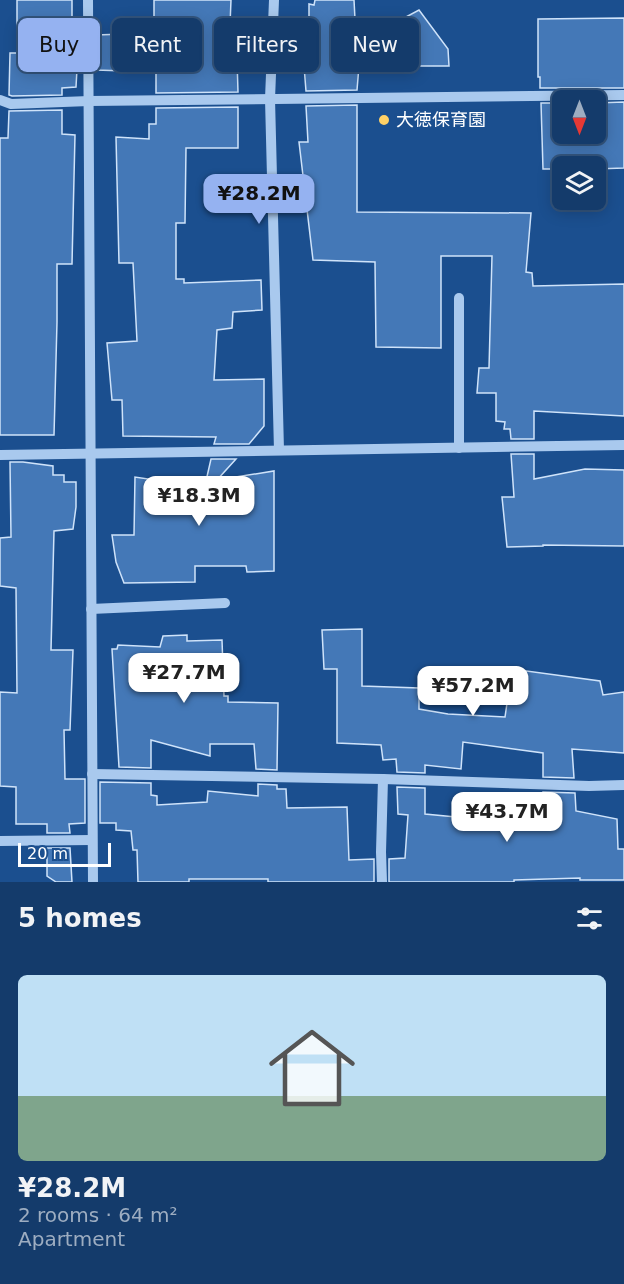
<!DOCTYPE html>
<html lang="en">
<head>
<meta charset="utf-8">
<style>
	:root { --surface:#143b6b; --page:#1d4271; --text:#f1f3f6; --muted:#9dadc1; --line:#33557e; --accent:#95b2f1 }
	body { margin:0; font-family:"DejaVu Sans","Noto Sans JP",sans-serif; background:var(--page); color:var(--text); height:100vh; display:flex; flex-direction:column; font-size:22px; white-space:nowrap }
	* { box-sizing:border-box; margin:0 }
	p { font-size:20px; color:var(--muted) }
	.icon { flex:none; width:33px; height:33px; fill:none; stroke:currentColor; stroke-width:2; stroke-linecap:round; stroke-linejoin:round }
	.map { position:relative; height:882px; overflow:hidden }
	.drawer { display:flex; flex-direction:column; background:var(--surface); flex:1 }
	.drawer>* { flex:none }
	.hud { position:absolute; left:18px; top:18px; width:588px; height:54px; display:flex; gap:12px }
	.needle { width:39px; rotate:180deg }
	.controls { position:absolute; left:552px; top:90px; display:grid; gap:12px }
	.controls a { display:grid; place-items:center; width:54px; height:54px; border-radius:9px; background:var(--surface); box-shadow:0 3px 15px #0003,0 0 0 2px var(--line); font-size:30px }
	.scale { position:absolute; left:18px; bottom:15px; width:93px; box-sizing:border-box; padding-left:6px; border:3px solid #fff; border-top:0; font-size:16px; line-height:21px; white-space:nowrap; color:#fff; -webkit-text-stroke:4px #1b4f8f; paint-order:stroke }
	.price { position:absolute; translate:-50% -51px; padding:0 14px; border-radius:12px; background:#fff; color:#222; font-size:20px; line-height:39px; filter:drop-shadow(0 2px 3px #0008) }
	.price::after { content:''; position:absolute; left:50%; top:36px; width:18px; height:14px; margin-left:-9px; background:inherit; clip-path:polygon(0 0,100% 0,50% 100%) }
	.price.on { background:var(--accent); color:#111 }
	ul { padding:0; list-style:none }
	li { display:grid; align-content:center; gap:12px; height:318px; padding:0 18px }
	li+li { border-top:2px solid var(--line) }
	li span { display:grid; place-items:center; height:186px; border-radius:9px; color:#555 }
	li>.icon { margin-inline-start:auto }
	span .icon { width:108px; height:108px; fill:#fffc; stroke-width:1 }
	li b { font-size:26px }
	h2 { display:flex; justify-content:space-between; align-items:center; height:72px; padding:0 18px; font-size:26px }
	.pill { padding:0 21px; border-radius:9px; background:var(--surface); box-shadow:0 3px 15px #0003,0 0 0 2px var(--line); font-size:21px; line-height:54px }
	.pill.on { background:var(--accent); color:#111 }
	.map>svg:first-child { display:block }
	.building { fill:#4478b7; stroke:#cfe3fa; stroke-width:1.5 }
	.lines { fill:none; stroke-linecap:round; stroke-linejoin:round }
	.minor { stroke:#a9c9ee; stroke-width:10 }
	.poi-dot { fill:#ffd166; stroke:#1b4f8f; stroke-width:2 }
	.labels { text-anchor:middle; stroke-width:5; stroke-linejoin:round; paint-order:stroke }
	.poi-label { font-size:18px; fill:#fff; stroke:#1b4f8f; text-anchor:start }
</style>
</head>
<body>
<div class="map">
<svg width="624" height="882" viewBox="0 0 624 882">
	<rect width="100%" height="100%" fill="#1b4f8f"/>
	<g class="building">
		<path d="M 17,0 L 72,0 L 72,35 L 81,35 L 81,69 L 77,69 L 76,87 L 62,88 L 62,95 L 12,96 L 9,95 L 10,53 L 17,53 Z"/>
		<path d="M 154,0 L 231,0 L 230,25 L 236,25 L 238,92 L 156,93 L 156,72 L 96,70 L 96,35 L 154,33 Z"/>
		<path d="M 315,0 L 354,0 L 355,19 L 406,17 L 419,10 L 448,49 L 449,66 L 359,66 L 357,90 L 306,91 L 304,66 L 292,66 L 290,31 L 309,30 L 309,4 L 314,5 Z"/>
		<path d="M 624,18 L 624,88 L 540,88 L 540,77 L 538,77 L 538,19 Z"/>
		<path d="M 624,102 L 624,168 L 596,169 L 596,166 L 562,166 L 562,169 L 543,169 L 541,103 L 562,103 L 562,134 L 596,134 L 596,103 Z"/>
		<path d="M 357,105 L 357,212 L 531,213 L 526,272 L 532,273 L 533,286 L 624,284 L 624,416 L 534,411 L 534,439 L 511,439 L 510,429 L 504,429 L 505,422 L 496,421 L 496,393 L 477,393 L 479,368 L 489,368 L 492,256 L 441,256 L 441,348 L 376,347 L 375,262 L 313,260 L 299,142 L 308,142 L 306,106 Z"/>
		<path d="M 238,107 L 238,148 L 186,148 L 185,223 L 176,223 L 176,279 L 184,279 L 184,283 L 261,280 L 262,310 L 233,312 L 232,328 L 217,330 L 214,380 L 264,379 L 264,426 L 249,444 L 214,444 L 216,437 L 123,436 L 122,400 L 112,400 L 107,343 L 137,341 L 133,263 L 119,263 L 116,137 L 149,139 L 149,124 L 156,124 L 156,108 Z"/>
		<path d="M 62,110 L 62,134 L 75,135 L 72,264 L 57,264 L 57,322 L 54,435 L 0,435 L 0,138 L 8,138 L 9,111 Z"/>
		<path d="M 511,454 L 534,454 L 534,479 L 585,469 L 624,470 L 624,546 L 543,545 L 543,546 L 507,547 L 502,497 L 514,497 Z"/>
		<path d="M 211,459 L 236,459 L 217,480 L 274,471 L 274,571 L 247,572 L 246,566 L 195,566 L 195,582 L 124,583 L 116,562 L 112,535 L 134,535 L 135,477 L 182,484 L 206,481 Z"/>
		<path d="M 10,462 L 23,462 L 53,466 L 53,475 L 64,475 L 64,482 L 76,482 L 76,507 L 73,529 L 54,531 L 51,650 L 73,650 L 70,730 L 64,730 L 65,779 L 85,779 L 85,823 L 69,824 L 70,833 L 47,833 L 47,824 L 16,824 L 16,787 L 0,786 L 0,692 L 17,693 L 16,588 L 0,586 L 0,538 L 11,537 Z"/>
		<path d="M 362,629 L 362,686 L 419,688 L 419,709 L 448,714 L 505,717 L 512,669 L 600,681 L 603,695 L 624,692 L 624,753 L 572,749 L 574,778 L 543,777 L 543,753 L 463,742 L 461,769 L 425,765 L 425,773 L 397,772 L 396,759 L 383,760 L 381,745 L 337,743 L 337,669 L 324,669 L 322,630 Z"/>
		<path d="M 187,635 L 187,641 L 222,640 L 224,696 L 228,696 L 228,702 L 278,703 L 277,770 L 256,769 L 254,744 L 210,744 L 210,756 L 151,740 L 151,768 L 119,767 L 112,649 L 117,649 L 118,645 L 160,647 L 163,636 Z"/>
		<path d="M 100,782 L 151,783 L 151,795 L 157,796 L 157,805 L 207,802 L 208,791 L 258,796 L 258,784 L 277,785 L 277,789 L 286,789 L 287,808 L 347,807 L 349,860 L 374,859 L 374,882 L 268,882 L 268,879 L 189,879 L 189,882 L 138,882 L 137,850 L 133,850 L 131,831 L 116,830 L 116,823 L 100,823 Z"/>
		<path d="M 397,787 L 425,788 L 425,814 L 487,820 L 487,795 L 543,803 L 543,792 L 575,793 L 576,811 L 617,819 L 618,849 L 624,849 L 624,880 L 580,880 L 580,878 L 514,880 L 514,882 L 389,882 L 389,859 L 405,858 L 408,815 L 398,814 Z"/>
		<path d="M 47,848 L 70,848 L 72,882 L 56,882 L 47,876 Z"/>
	</g>
	<g class="lines">
		<g class="minor">
			<path d="M 88,0 L 93,882"/>
			<path d="M 274,0 L 270,99 L 279,450"/>
			<path d="M 0,100 L 11,104 L 89,101 L 624,95"/>
			<path d="M 459,298 L 459,448"/>
			<path d="M 0,455 L 624,445"/>
			<path d="M 91,609 L 225,603"/>
			<path d="M 92,774 L 383,779 L 589,786 L 624,785"/>
			<path d="M 0,841 L 92,840"/>
			<path d="M 382,882 L 381,852 L 383,779"/>
		</g>
	</g>
	<circle class="poi-dot" cx="384" cy="120" r="6"/>
	<g class="labels">
		<g class="poi-label">
			<text x="396" y="126">大徳保育園</text>
		</g>
	</g>
</svg>
<div class="controls">
<a><svg class="needle" viewBox="-14 -14 28 28"><path d="M0-13l5 13h-10z" fill="#e53935"/><path d="M0 13l5-13h-10z" fill="#9dadc1"/></svg></a>
<a><svg class="icon" aria-label="layers" viewBox="0 0 24 24"><path d="M12 4l9 5-9 5-9-5zM3 14l9 5 9-5"/></svg></a>
</div>
<div class="scale">20 m</div>
<b class="price on" style="left:259px;top:225px">¥28.2M</b>
<b class="price" style="left:199px;top:527px">¥18.3M</b>
<b class="price" style="left:184px;top:704px">¥27.7M</b>
<b class="price" style="left:473px;top:717px">¥57.2M</b>
<b class="price" style="left:507px;top:843px">¥43.7M</b>
<div class="hud">
<a class="pill on">Buy</a>
<a class="pill">Rent</a>
<a class="pill">Filters</a>
<a class="pill">New</a>
</div>
</div>
<section class="drawer">
<h2>5 homes<svg class="icon" aria-label="filters" viewBox="0 0 24 24"><path d="M4 7h16M4 17h16"/><circle cx="9" cy="7" r="2"/><circle cx="15" cy="17" r="2"/></svg></h2>
<ul>
<li><span style="background:linear-gradient(#bfe0f5 65%,#7fa58c 0)"><svg class="icon" aria-label="home" viewBox="0 0 24 24"><path d="M3 11l9-7 9 7M6 9v11h12V9"/></svg></span><div><b>¥28.2M</b><p>2 rooms · 64 m²</p><p>Apartment</p></div></li>
</ul>
</section>
</body>
</html>
